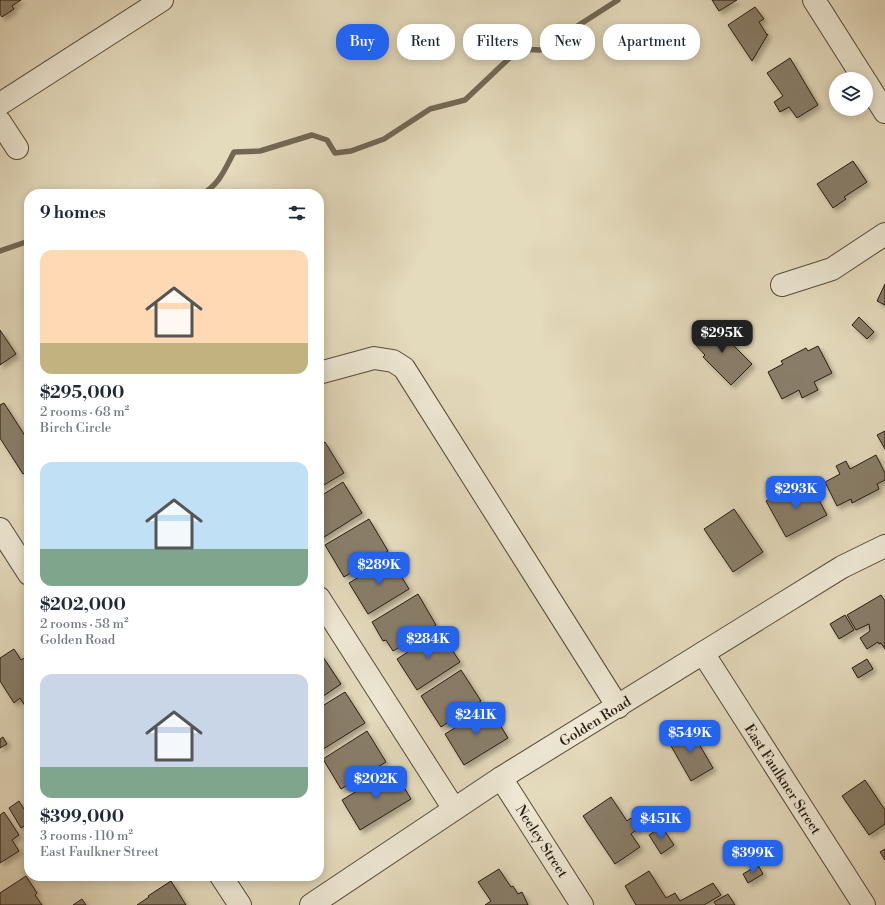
<!DOCTYPE html>
<html lang="en">
<head>
<meta charset="utf-8">
<style>
	:root { --surface:#fff; --page:#f6f6f7; --text:#1f2937; --muted:#747a83; --accent:#2563eb }
	body { margin:0; font-family:"Libre Bodoni",serif; background:var(--page); color:var(--text); height:100vh; display:flex; flex-direction:column; font-size:15px; white-space:nowrap }
	* { box-sizing:border-box; margin:0 }
	p { font-size:13px; color:var(--muted) }
	.icon { flex:none; width:22px; height:22px; fill:none; stroke:currentColor; stroke-width:2; stroke-linecap:round; stroke-linejoin:round }
	.map { position:relative; flex:1; overflow:hidden }
	.sheet { position:absolute; left:24px; top:189px; width:300px; height:692px; display:flex; flex-direction:column; background:var(--surface); border-radius:16px; box-shadow:0 2px 10px #0003 }
	.sheet>* { flex:none }
	.banner { position:absolute; left:336px; top:24px; width:380px; height:36px; display:flex; gap:8px }
	.fabs { position:absolute; left:829px; top:72px; display:grid; gap:8px }
	.fabs a { display:grid; place-items:center; width:44px; height:44px; border-radius:50%; background:var(--surface); box-shadow:0 2px 10px #0003; font-size:20px }
	.price { position:absolute; translate:-50% -34px; padding:0 9px; border-radius:8px; background:var(--accent); color:#fff; font-size:13px; line-height:26px; filter:drop-shadow(0 1px 2px #0008) }
	.price::after { content:''; position:absolute; left:50%; top:24px; width:12px; height:9px; margin-left:-6px; background:inherit; clip-path:polygon(0 0,100% 0,50% 100%) }
	.price.selected { background:#222; color:#fff }
	ul { padding:0; list-style:none }
	li { display:grid; align-content:center; gap:8px; height:212px; padding:0 16px }
	li span { display:grid; place-items:center; height:124px; border-radius:12px; color:#555 }
	li>.icon { margin-inline-start:auto }
	span .icon { width:72px; height:72px; fill:#fffc; stroke-width:1 }
	li b { font-size:17px }
	h2 { display:flex; justify-content:space-between; align-items:center; height:48px; padding:0 16px; font-size:17px }
	.pill { padding:0 14px; border-radius:16px; background:var(--surface); box-shadow:0 2px 10px #0003; font-size:14px; line-height:36px }
	.pill.selected { background:var(--accent); color:#fff }
	.map>svg:first-child { display:block }
	.lines { fill:none; stroke-linecap:round; stroke-linejoin:round }
	.stream { stroke:#726755; stroke-width:5.5 }
	.building { fill:#897e6a; stroke:#271b11; filter:url(#shadow) }
	.minor-casing { stroke:#564b3c; stroke-width:24 }
	.minor { stroke:#ede7d3; stroke-width:22 }
	.labels { text-anchor:middle; stroke-width:4; stroke-linejoin:round; paint-order:stroke }
	.street-label { font-size:14px; fill:#271b11; stroke:#ede7d3 }
</style>
</head>
<body>
<div class="map">
<svg width="885" height="905" viewBox="0 0 885 905">
	<defs>
		<filter id="shadow"><feDropShadow dx="3.5" dy="3.5" stdDeviation="2" flood-color="#0004"/></filter>
	</defs>
	<rect width="100%" height="100%" fill="#e4dabc"/>
	<filter id="stains"><feTurbulence type="fractalNoise" baseFrequency=".005" numOctaves="4"/><feColorMatrix values="0 0 0 0 .2 0 0 0 0 .09 0 0 0 0 .02 0 0 0 .5 -.17"/></filter>
	<radialGradient id="worn" r=".72"><stop offset=".6" stop-color="#630" stop-opacity="0"/><stop offset="1" stop-color="#630" stop-opacity=".3"/></radialGradient>
	<g class="lines">
		<g class="stream">
			<path d="M 131,194 L 134,194"/>
			<path d="M 202,194 C 219,185 225,169 234,152 L 260,151 L 312,135 L 327,140 L 335,153 L 351,151 L 384,139 L 430,109 L 465,100 L 519,49 L 540,50 L 618,0"/>
			<path d="M 0,251 L 29,241"/>
		</g>
	</g>
	<g class="building">
		<path d="M 0,0 L 21,0 L 12,6 L 14,9 L 2,17 L 0,14 Z"/>
		<path d="M 712,0 L 737,0 L 719,11 Z"/>
		<path d="M 755,7 L 764,19 L 759,22 L 767,35 L 768,34 L 752,61 L 728,25 Z"/>
		<path d="M 790,58 L 818,105 L 797,118 L 789,107 L 780,112 L 774,102 L 783,96 L 767,73 Z"/>
		<path d="M 853,161 L 867,182 L 844,197 L 846,199 L 833,208 L 817,184 Z"/>
		<path d="M 885,284 L 885,305 L 877,301 Z"/>
		<path d="M 859,317 L 874,332 L 867,339 L 852,325 Z"/>
		<path d="M 712,323 L 724,336 L 726,334 L 735,343 L 733,345 L 752,364 L 731,385 L 703,357 L 705,355 L 693,342 Z"/>
		<path d="M 0,330 L 16,354 L 0,365 Z"/>
		<path d="M 818,346 L 832,373 L 814,382 L 818,390 L 802,398 L 799,390 L 782,399 L 768,372 L 783,364 L 781,361 L 806,348 L 808,351 Z"/>
		<path d="M 4,403 L 29,442 L 29,470 L 23,474 L 0,438 L 0,405 Z"/>
		<path d="M 885,431 L 885,449 L 877,435 Z"/>
		<path d="M 325,442 L 344,473 L 319,488 L 319,446 Z"/>
		<path d="M 876,455 L 885,473 L 885,480 L 877,484 L 879,489 L 852,503 L 851,499 L 837,506 L 825,482 L 840,474 L 836,466 L 846,461 L 850,469 Z"/>
		<path d="M 343,482 L 362,513 L 321,539 L 319,536 L 319,497 Z"/>
		<path d="M 791,487 L 796,496 L 812,487 L 827,515 L 786,537 L 766,501 Z"/>
		<path d="M 734,509 L 763,552 L 733,572 L 704,529 Z"/>
		<path d="M 369,519 L 388,551 L 344,577 L 325,545 Z"/>
		<path d="M 390,558 L 409,589 L 368,614 L 349,583 Z"/>
		<path d="M 418,594 L 436,625 L 393,651 L 386,640 L 383,641 L 372,622 Z"/>
		<path d="M 881,595 L 885,601 L 885,649 L 881,643 L 879,644 L 878,642 L 867,649 L 860,638 L 870,631 L 869,624 L 856,630 L 847,615 Z"/>
		<path d="M 845,615 L 854,630 L 839,639 L 830,624 Z"/>
		<path d="M 440,631 L 460,662 L 417,690 L 397,659 Z"/>
		<path d="M 14,649 L 21,660 L 26,657 L 29,662 L 29,712 L 20,698 L 14,703 L 0,681 L 0,658 Z"/>
		<path d="M 321,654 L 341,684 L 319,699 L 319,656 Z"/>
		<path d="M 867,659 L 873,669 L 858,678 L 852,668 Z"/>
		<path d="M 461,670 L 481,701 L 441,727 L 421,696 Z"/>
		<path d="M 345,692 L 365,723 L 320,751 L 319,708 Z"/>
		<path d="M 489,707 L 508,738 L 464,765 L 445,734 Z"/>
		<path d="M 689,727 L 713,768 L 691,781 L 667,739 Z"/>
		<path d="M 367,731 L 386,762 L 341,789 L 323,759 Z"/>
		<path d="M 3,737 L 7,744 L 0,748 L 0,739 Z"/>
		<path d="M 393,769 L 411,799 L 360,830 L 342,800 Z"/>
		<path d="M 865,780 L 885,810 L 885,824 L 869,835 L 842,796 Z"/>
		<path d="M 611,797 L 627,821 L 631,818 L 638,829 L 631,834 L 640,847 L 615,864 L 583,816 Z"/>
		<path d="M 19,801 L 29,817 L 29,823 L 21,828 L 9,808 Z"/>
		<path d="M 4,812 L 19,835 L 12,840 L 19,851 L 0,863 L 0,815 Z"/>
		<path d="M 662,827 L 674,845 L 661,854 L 649,835 Z"/>
		<path d="M 885,849 L 885,860 L 880,852 Z"/>
		<path d="M 758,865 L 763,874 L 748,883 L 743,874 Z"/>
		<path d="M 499,869 L 511,887 L 513,886 L 518,894 L 522,892 L 528,905 L 485,905 L 491,901 L 478,882 Z"/>
		<path d="M 649,871 L 666,898 L 675,893 L 680,901 L 713,883 L 721,895 L 704,905 L 636,905 L 625,886 Z"/>
		<path d="M 26,876 L 37,893 L 35,895 L 42,905 L 0,905 L 0,893 Z"/>
		<path d="M 171,881 L 186,905 L 137,905 L 149,897 L 148,896 Z"/>
		<path d="M 728,894 L 735,905 L 716,905 L 714,902 Z"/>
		<path d="M 82,899 L 86,905 L 73,905 Z"/>
	</g>
	<g class="lines">
		<defs>
			<g id="minor">
				<path d="M 814,0 L 864,79"/>
				<path d="M 866,82 L 885,112"/>
				<path d="M 0,104 L 162,0"/>
				<path d="M 0,122 L 17,148"/>
				<path d="M 782,285 L 832,269 L 885,234"/>
				<path d="M 319,373 L 374,358 L 393,361 L 404,368 L 618,707"/>
				<path d="M 0,529 L 29,574"/>
				<path d="M 319,598 L 454,809"/>
				<path d="M 703,653 L 864,905"/>
				<path d="M 501,778 L 582,905"/>
				<path d="M 221,876 L 240,905"/>
				<path d="M 311,905 L 501,778 L 842,567 L 885,546"/>
			</g>
		</defs>
		<use href="#minor" class="minor-casing"/>
		<use href="#minor" class="minor"/>
	</g>
	<g class="labels">
		<g class="street-label">
			<text transform="translate(595 721) rotate(-32)" y="5">Golden Road</text>
			<text transform="translate(783 779) rotate(57)" y="5">East Faulkner Street</text>
			<text transform="translate(542 841) rotate(57)" y="5">Neeley Street</text>
		</g>
	</g>
	<rect width="100%" height="100%" filter="url(#stains)"/>
	<rect width="100%" height="100%" fill="url(#worn)"/>
</svg>
<div class="fabs">
<a><svg class="icon" aria-label="layers" viewBox="0 0 24 24"><path d="M12 4l9 5-9 5-9-5zM3 14l9 5 9-5"/></svg></a>
</div>
<b class="price selected" style="left:722px;top:354px">$295K</b>
<b class="price" style="left:796px;top:510px">$293K</b>
<b class="price" style="left:379px;top:586px">$289K</b>
<b class="price" style="left:428px;top:660px">$284K</b>
<b class="price" style="left:476px;top:736px">$241K</b>
<b class="price" style="left:690px;top:754px">$549K</b>
<b class="price" style="left:376px;top:800px">$202K</b>
<b class="price" style="left:661px;top:840px">$451K</b>
<b class="price" style="left:753px;top:874px">$399K</b>
<div class="banner">
<a class="pill selected">Buy</a>
<a class="pill">Rent</a>
<a class="pill">Filters</a>
<a class="pill">New</a>
<a class="pill">Apartment</a>
</div>
<section class="sheet">
<h2>9 homes<svg class="icon" aria-label="filters" viewBox="0 0 24 24"><path d="M4 7h16M4 17h16"/><circle cx="9" cy="7" r="2"/><circle cx="15" cy="17" r="2"/></svg></h2>
<ul>
<li><span style="background:linear-gradient(#ffd9b3 75%,#c2b280 0)"><svg class="icon" aria-label="home" viewBox="0 0 24 24"><path d="M3 11l9-7 9 7M6 9v11h12V9"/></svg></span><div><b>$295,000</b><p>2 rooms · 68 m²</p><p>Birch Circle</p></div></li>
<li><span style="background:linear-gradient(#bfe0f5 70%,#7fa58c 0)"><svg class="icon" aria-label="home" viewBox="0 0 24 24"><path d="M3 11l9-7 9 7M6 9v11h12V9"/></svg></span><div><b>$202,000</b><p>2 rooms · 58 m²</p><p>Golden Road</p></div></li>
<li><span style="background:linear-gradient(#c9d6e8 75%,#7fa58c 0)"><svg class="icon" aria-label="home" viewBox="0 0 24 24"><path d="M3 11l9-7 9 7M6 9v11h12V9"/></svg></span><div><b>$399,000</b><p>3 rooms · 110 m²</p><p>East Faulkner Street</p></div></li>
</ul>
</section>
</div>
</body>
</html>
